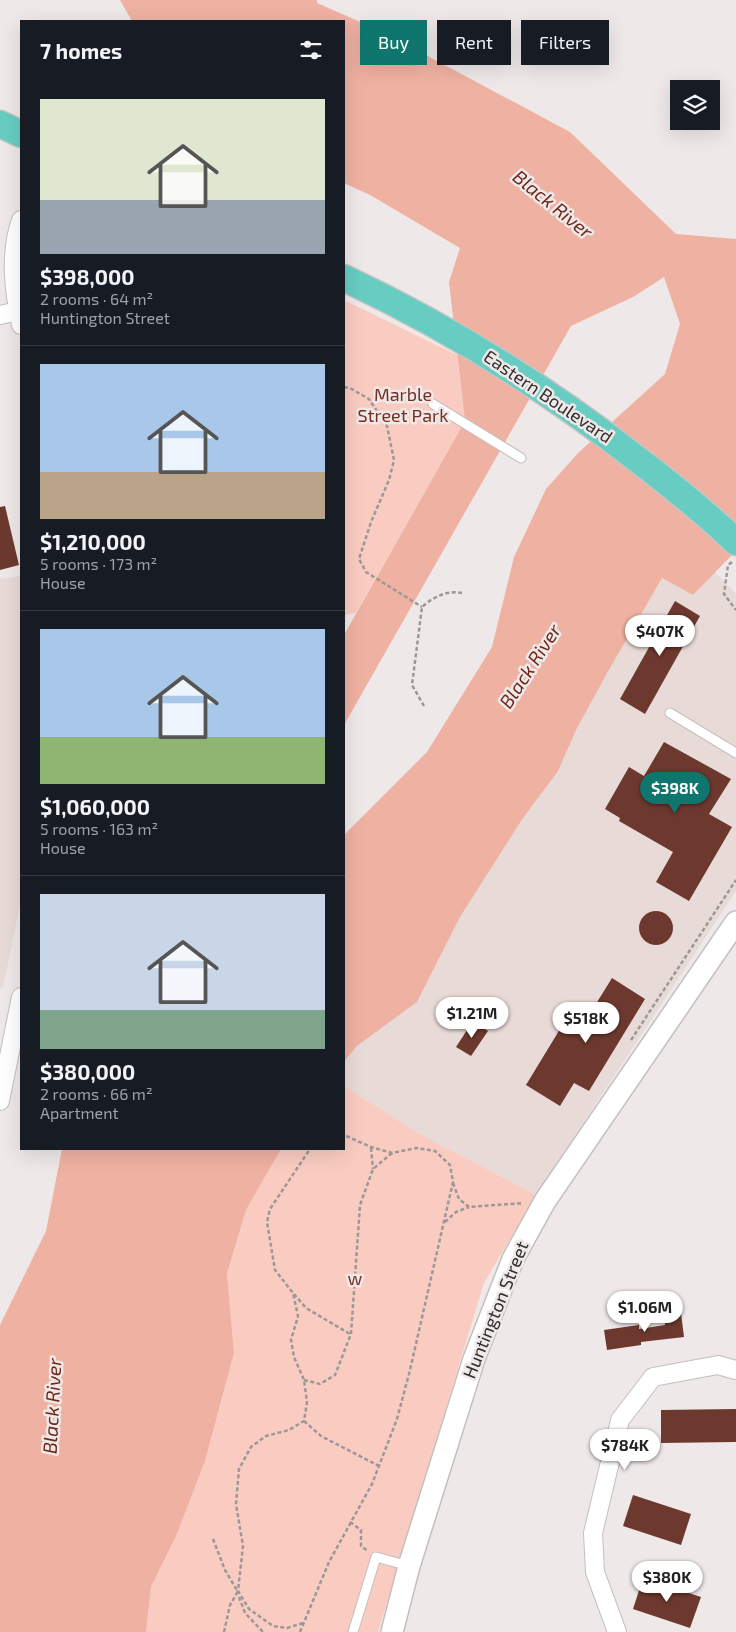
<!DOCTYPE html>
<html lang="en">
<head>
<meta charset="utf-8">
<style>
	:root { --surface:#171b24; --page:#20242c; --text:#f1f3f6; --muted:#9ea1a6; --line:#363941; --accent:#0f766e }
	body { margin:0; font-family:"Exo 2",sans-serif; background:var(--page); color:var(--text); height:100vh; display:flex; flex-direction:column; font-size:19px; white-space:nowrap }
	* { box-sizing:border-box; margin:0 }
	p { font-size:16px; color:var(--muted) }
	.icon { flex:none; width:28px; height:28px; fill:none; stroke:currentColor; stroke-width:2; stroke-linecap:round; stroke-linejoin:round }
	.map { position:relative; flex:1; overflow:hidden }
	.drawer { position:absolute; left:20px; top:20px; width:325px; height:1130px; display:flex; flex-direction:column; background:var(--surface); border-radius:0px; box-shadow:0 5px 20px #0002 }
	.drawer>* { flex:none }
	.top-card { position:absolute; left:360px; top:20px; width:300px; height:45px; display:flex; gap:10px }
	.controls { position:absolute; left:670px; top:80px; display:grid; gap:10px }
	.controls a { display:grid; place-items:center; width:50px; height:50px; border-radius:0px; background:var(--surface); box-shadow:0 5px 20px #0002; font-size:25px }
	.price { position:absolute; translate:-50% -42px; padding:0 11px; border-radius:18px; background:#fff; color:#222; font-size:16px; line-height:32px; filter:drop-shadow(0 1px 2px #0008) }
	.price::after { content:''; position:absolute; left:50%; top:30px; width:15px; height:11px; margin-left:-8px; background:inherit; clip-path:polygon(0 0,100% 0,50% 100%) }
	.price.current { background:var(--accent); color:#fff }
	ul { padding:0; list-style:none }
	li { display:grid; align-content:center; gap:10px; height:265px; padding:0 20px }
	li+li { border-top:1px solid var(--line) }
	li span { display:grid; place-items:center; height:155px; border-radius:0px; color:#555 }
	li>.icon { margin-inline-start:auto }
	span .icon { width:90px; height:90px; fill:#fffc; stroke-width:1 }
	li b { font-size:21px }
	h2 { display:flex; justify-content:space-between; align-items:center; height:60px; padding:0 20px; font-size:21px }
	.chip { padding:0 18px; border-radius:0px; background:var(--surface); box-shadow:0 5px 20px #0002; font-size:18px; line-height:45px }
	.chip.current { background:var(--accent); color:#fff }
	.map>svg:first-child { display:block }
	.built { fill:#e8dad7 }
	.green { fill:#faccc1 }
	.water { fill:#efb1a2 }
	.building { fill:#6d392e }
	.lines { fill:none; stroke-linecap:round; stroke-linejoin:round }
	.service-casing { stroke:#c4bfbe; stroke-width:11 }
	.minor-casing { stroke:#c4bfbe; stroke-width:20 }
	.tertiary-casing { stroke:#c4bfbe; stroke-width:24 }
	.primary-casing { stroke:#c5c5c4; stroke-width:29 }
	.path { stroke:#9b9897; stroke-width:2.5; stroke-dasharray:4 2.5; stroke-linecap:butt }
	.service { stroke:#fff; stroke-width:9 }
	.minor { stroke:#fff; stroke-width:18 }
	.tertiary { stroke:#fff; stroke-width:21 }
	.primary { stroke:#67cdc2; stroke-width:26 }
	.labels { text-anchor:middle; stroke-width:5; stroke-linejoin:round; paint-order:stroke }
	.park-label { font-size:18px; fill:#782e1f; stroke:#eee9e8 }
	.street-label { font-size:18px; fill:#302f2e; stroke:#eee9e8 }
	.water-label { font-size:19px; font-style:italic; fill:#6f2617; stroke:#eee9e8 }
</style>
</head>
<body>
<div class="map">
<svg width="736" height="1632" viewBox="0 0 736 1632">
	<rect width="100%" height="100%" fill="#eee9e8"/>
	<g class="built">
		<path d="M 715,572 L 736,594 L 736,891 L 536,1195 L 418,1133 L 344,1086 L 344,1063 L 357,1046 L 417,1002 L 460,917 L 523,818 L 662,578 L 693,595 Z"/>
		<path d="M 21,576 L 21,899 L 3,988 L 0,987 L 0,579 Z"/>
	</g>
	<g class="green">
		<path d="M 344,300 L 457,355 L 465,421 L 356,613 L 344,615 Z"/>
		<path d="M 344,1086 L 418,1133 L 536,1195 L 484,1283 L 378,1632 L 146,1632 L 151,1587 L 177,1534 L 205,1461 L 234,1353 L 227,1275 L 246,1210 L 281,1149 L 344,1149 Z"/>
	</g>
	<g class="water">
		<path d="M 120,0 L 317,0 L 317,3 L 383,32 L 570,132 L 676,234 L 736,239 L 736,551 L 693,595 L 662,578 L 606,675 L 576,730 L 558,771 L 523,818 L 460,917 L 417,1002 L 357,1046 L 344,1062 L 344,835 L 427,752 L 492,647 L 514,557 L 546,489 L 578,453 L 665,374 L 680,324 L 664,277 L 633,297 L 571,326 L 344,725 L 344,635 L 465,421 L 449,282 L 460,248 L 370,195 L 344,183 L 344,21 L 132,21 Z"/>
		<path d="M 62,1149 L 281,1149 L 246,1210 L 227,1274 L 234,1353 L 205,1461 L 177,1534 L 151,1587 L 146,1632 L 0,1632 L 0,1325 L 46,1231 Z"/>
	</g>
	<g class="building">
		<path d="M 5,506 L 19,565 L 0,570 L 0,507 Z"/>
		<path d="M 675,601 L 700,616 L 645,714 L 620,699 Z"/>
		<path d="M 664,742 L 731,779 L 709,814 L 732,827 L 689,901 L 656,882 L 673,852 L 619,821 L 620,818 L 605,809 L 629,767 L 644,776 Z"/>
		<circle cx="656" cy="928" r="17"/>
		<path d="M 612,978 L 645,999 L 589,1091 L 574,1083 L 560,1106 L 526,1085 L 571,1011 L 586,1020 Z"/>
		<path d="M 473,1021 L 488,1031 L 471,1056 L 456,1047 Z"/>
		<path d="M 681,1313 L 684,1337 L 641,1342 L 641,1345 L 607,1350 L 604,1330 L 639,1325 L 639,1329 L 665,1325 L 664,1315 Z"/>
		<path d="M 736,1409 L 736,1442 L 661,1443 L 661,1410 Z"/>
		<path d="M 633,1495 L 691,1514 L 681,1545 L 623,1526 Z"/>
		<path d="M 643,1578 L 701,1597 L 690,1628 L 633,1609 Z"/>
	</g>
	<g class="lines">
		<defs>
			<g id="service">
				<path d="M 433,404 L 521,458"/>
				<path d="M 670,713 L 736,753"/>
				<path d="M 353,1632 L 376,1557 L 409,1566"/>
			</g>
			<g id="minor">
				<path d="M 21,220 C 9,254 14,292 21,325"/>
				<path d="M 0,315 L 18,311"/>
				<path d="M 0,1101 L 21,997"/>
				<path d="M 617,1632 L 595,1572 L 593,1533 L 620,1420 L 653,1377 L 718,1365 L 736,1370"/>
			</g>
			<path id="tertiary" d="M 392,1632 L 409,1566 L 474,1359 L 513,1259 L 545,1201 L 736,922"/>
			<g id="primary">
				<path d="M 0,124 L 21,134"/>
				<path d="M 344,278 C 448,327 546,388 637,459 C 671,485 705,512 736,542"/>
			</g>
		</defs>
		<use href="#service" class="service-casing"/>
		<use href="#minor" class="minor-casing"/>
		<use href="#tertiary" class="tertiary-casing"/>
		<use href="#primary" class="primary-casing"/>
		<g class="path">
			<path d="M 344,387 L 350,388 L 369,399 L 387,426 L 394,460 L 389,480 L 371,522 L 359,559 L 366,572 L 422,607"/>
			<path d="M 732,562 L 728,565 L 724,594 L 736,610"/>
			<path d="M 424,706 L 412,685 L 422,607 C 433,597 447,590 462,593"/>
			<path d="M 631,1040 L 736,880"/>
			<path d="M 371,1148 L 373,1169"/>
			<path d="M 453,1183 L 459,1199 L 469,1207 L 523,1203"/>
			<path d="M 445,1222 L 456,1212 L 469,1207"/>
			<path d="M 294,1294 L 306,1308 L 350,1334"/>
			<path d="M 304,1380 L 320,1384 L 335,1375 L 351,1334 L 360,1205 L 373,1169 L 392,1153"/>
			<path d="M 304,1421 L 321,1436 L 379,1466"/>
			<path d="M 350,1522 L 361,1530 L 361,1546 L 368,1551"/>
			<path d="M 213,1539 L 225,1570 L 238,1592"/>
			<path d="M 239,1597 L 245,1613 L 263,1632"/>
			<path d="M 303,1623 L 287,1628 L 273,1626 L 249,1609 L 238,1591 L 243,1546 L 236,1504 L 239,1469 L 251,1447 L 266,1436 L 289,1430 L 304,1421 L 307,1402 L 304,1380 L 294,1357 L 291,1340 L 298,1316 L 293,1293 L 275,1270 L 267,1222 L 270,1209 L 310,1149"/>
			<path d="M 224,1632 L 230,1605 L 238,1591"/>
			<path d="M 300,1632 L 329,1562 L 372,1484 L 397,1419 L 410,1370 L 453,1182 L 450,1165 L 435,1151 L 416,1148 L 392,1153 L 371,1147 L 344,1135"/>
		</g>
		<use href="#service" class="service"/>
		<use href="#minor" class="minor"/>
		<use href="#tertiary" class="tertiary"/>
		<use href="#primary" class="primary"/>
	</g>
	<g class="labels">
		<g class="park-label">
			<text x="403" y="401">Marble<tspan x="403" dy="21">Street Park</tspan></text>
			<text x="355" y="1285">w</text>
		</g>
		<g class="street-label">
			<text transform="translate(548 397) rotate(34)" y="6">Eastern Boulevard</text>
			<text transform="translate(496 1310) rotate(-68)" y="6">Huntington Street</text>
		</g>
		<g class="water-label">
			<text transform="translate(553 204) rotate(39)" y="7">Black River</text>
			<text transform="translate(530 666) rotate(-57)" y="7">Black River</text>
			<text transform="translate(52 1406) rotate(-87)" y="7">Black River</text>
		</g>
	</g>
</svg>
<div class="controls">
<a><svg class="icon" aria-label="layers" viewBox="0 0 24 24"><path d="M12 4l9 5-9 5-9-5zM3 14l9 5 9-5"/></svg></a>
</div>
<b class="price" style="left:660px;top:657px">$407K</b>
<b class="price current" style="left:675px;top:814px">$398K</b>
<b class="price" style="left:472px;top:1039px">$1.21M</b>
<b class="price" style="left:586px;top:1044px">$518K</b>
<b class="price" style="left:645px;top:1333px">$1.06M</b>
<b class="price" style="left:625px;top:1471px">$784K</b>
<b class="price" style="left:667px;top:1603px">$380K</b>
<div class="top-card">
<a class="chip current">Buy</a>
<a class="chip">Rent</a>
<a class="chip">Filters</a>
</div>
<section class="drawer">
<h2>7 homes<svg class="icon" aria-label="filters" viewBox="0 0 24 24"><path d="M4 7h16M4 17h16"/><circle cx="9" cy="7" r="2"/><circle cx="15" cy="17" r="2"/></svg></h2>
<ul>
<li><span style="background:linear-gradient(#dfe7d0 65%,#9aa5b1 0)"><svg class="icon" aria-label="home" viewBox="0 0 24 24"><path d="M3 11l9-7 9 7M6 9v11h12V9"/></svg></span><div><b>$398,000</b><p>2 rooms · 64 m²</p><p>Huntington Street</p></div></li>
<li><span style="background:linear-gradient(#a9c7e8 70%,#b9a48a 0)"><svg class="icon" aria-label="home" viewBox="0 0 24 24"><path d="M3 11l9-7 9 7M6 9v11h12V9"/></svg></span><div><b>$1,210,000</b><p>5 rooms · 173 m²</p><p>House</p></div></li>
<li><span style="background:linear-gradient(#a9c7e8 70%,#8fb573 0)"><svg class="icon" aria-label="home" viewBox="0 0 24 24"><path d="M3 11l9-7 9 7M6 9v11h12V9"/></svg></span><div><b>$1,060,000</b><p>5 rooms · 163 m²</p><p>House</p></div></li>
<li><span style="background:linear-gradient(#c9d6e8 75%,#7fa58c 0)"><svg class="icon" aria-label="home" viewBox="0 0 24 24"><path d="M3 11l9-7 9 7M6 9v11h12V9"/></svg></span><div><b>$380,000</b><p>2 rooms · 66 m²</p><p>Apartment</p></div></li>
</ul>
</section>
</div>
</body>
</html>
